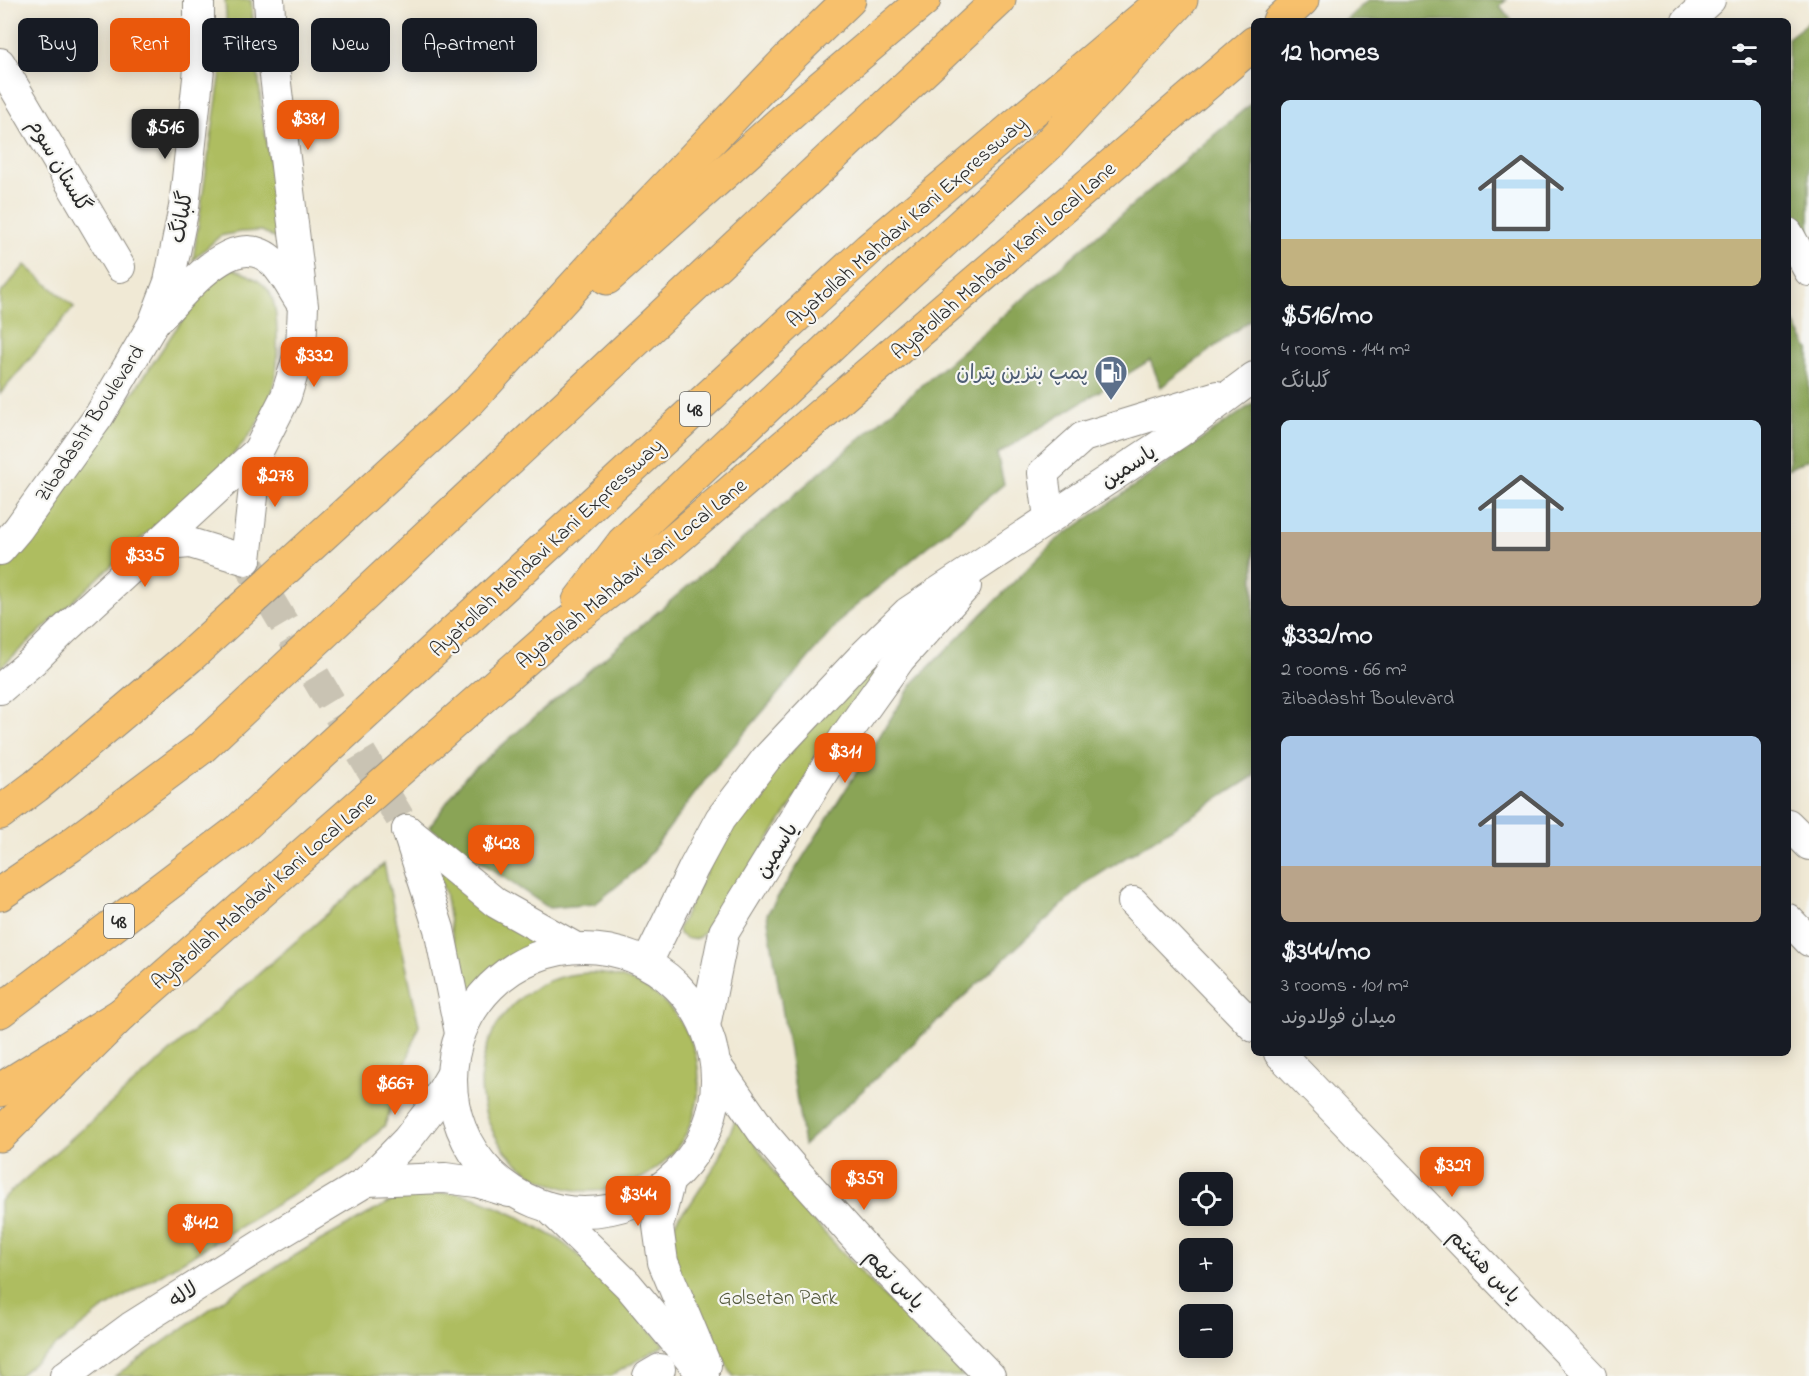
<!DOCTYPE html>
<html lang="en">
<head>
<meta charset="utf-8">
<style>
	:root { --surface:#171b24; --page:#20242c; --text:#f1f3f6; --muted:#9ea1a6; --accent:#ea580c }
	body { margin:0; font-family:"Indie Flower","Playpen Sans Arabic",sans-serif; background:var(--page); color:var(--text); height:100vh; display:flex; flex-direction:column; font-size:22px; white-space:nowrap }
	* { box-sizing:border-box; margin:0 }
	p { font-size:20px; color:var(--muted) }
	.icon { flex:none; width:33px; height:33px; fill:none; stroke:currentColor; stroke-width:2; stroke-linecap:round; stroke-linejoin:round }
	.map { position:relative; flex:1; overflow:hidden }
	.panel { position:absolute; left:1251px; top:18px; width:540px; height:1038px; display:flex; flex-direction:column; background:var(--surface); border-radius:9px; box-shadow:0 3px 15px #0003 }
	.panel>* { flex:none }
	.top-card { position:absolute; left:18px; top:18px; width:570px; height:54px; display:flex; gap:12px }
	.fabs { position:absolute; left:1179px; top:1172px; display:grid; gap:12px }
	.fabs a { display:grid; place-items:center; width:54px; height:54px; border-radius:9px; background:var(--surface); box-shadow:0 3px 15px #0003; font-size:30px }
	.price { position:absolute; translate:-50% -51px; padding:0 14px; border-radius:12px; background:var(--accent); color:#fff; font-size:20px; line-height:39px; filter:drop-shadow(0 2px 3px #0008) }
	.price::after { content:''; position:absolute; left:50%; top:36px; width:18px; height:14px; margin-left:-9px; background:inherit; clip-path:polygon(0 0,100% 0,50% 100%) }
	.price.on { background:#222; color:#fff }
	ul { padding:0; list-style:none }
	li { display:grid; align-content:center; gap:12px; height:318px; padding:0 30px }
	li span { display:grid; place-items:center; height:186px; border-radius:9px; color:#555 }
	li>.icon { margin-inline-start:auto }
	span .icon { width:108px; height:108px; fill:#fffc; stroke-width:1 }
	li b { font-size:26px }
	h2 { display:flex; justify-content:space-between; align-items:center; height:72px; padding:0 30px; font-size:26px }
	.tag { padding:0 21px; border-radius:9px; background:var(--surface); box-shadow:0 3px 15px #0003; font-size:21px; line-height:54px }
	.tag.on { background:var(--accent); color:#fff }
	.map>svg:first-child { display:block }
	.green { fill:#aebd60; stroke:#6c7446; stroke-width:1.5 }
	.forest { fill:#8aa456; stroke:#5a6840; stroke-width:1.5 }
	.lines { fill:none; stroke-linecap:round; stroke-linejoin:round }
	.minor-tunnel { stroke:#c9c3b3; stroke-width:30; stroke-dasharray:30 15; stroke-linecap:butt }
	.minor-casing { stroke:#8e8a80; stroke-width:32 }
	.major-casing { stroke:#8e8a80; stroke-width:35 }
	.highway-casing { stroke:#8e8a80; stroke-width:35 }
	.minor { stroke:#fff; stroke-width:30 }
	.major { stroke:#f7c06c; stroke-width:33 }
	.highway { stroke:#f7c06c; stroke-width:33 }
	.labels { text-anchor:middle; stroke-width:4.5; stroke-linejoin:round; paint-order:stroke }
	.shield { fill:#f6f6f2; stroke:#686867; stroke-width:1.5 }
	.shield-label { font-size:20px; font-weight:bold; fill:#2b2b2b }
	.street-label { font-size:21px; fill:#2b2b2b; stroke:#f6f6f2 }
	.service-label { font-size:21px; fill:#4e5e75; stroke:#f6f6f2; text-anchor:end }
	.park-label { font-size:21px; fill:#52573b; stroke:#f6f6f2 }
</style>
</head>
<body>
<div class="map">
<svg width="1809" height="1376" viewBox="0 0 1809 1376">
	<rect width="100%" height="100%" fill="#f6f6f2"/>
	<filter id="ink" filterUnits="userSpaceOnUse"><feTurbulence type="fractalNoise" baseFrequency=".0167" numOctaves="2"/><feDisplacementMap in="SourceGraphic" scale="12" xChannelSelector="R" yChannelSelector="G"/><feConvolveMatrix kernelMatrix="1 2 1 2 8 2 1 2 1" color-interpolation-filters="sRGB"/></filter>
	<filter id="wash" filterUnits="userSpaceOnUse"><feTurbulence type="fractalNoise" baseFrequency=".008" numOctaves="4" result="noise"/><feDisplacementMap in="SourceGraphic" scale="24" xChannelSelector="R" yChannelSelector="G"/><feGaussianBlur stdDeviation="1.35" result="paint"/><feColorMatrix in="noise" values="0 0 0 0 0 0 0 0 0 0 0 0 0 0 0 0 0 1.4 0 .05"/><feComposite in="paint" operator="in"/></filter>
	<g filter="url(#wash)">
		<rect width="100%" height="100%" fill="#f0e9d5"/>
		<g class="green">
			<path d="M 225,0 L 251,0 L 262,113 L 283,243 L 262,231 L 240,232 L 220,236 L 193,260 L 227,31 Z"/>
			<path d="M 25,265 L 74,307 L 0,394 L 0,294 Z"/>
			<path d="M 231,268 C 270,283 275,290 277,331 C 278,355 278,381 268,403 C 248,451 196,489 158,523 C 105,572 53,620 0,668 L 0,572 L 111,426 L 175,330 L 209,286 Z"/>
			<path d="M 916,615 L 715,921 C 702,934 697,947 679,934 L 678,929 L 736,811 Z"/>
			<path d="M 428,855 L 546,941 C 510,954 492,971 466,999 L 456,959 L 445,892 Z"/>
			<path d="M 384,864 L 419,1025 L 385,1125 L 350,1160 L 102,1310 L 18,1376 L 0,1376 L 0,1201 Z"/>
			<circle cx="590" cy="1082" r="109"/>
			<path d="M 735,1121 L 741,1121 L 776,1175 L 803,1210 L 879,1291 L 964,1376 L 733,1376 L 687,1295 L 670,1250 L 673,1227 L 679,1216 L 691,1203 L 715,1166 Z"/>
			<path d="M 424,1193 L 457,1193 L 475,1197 L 519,1217 L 558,1239 L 599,1271 L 664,1345 L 611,1376 L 115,1376 L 233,1293 L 314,1244 L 395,1199 Z"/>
		</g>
		<g class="forest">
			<path d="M 1368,0 L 1506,0 L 1500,6 L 1512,21 L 1345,21 Z"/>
			<path d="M 1809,22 L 1809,239 L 1788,203 L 1788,38 Z"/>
			<path d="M 1254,101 L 1254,317 L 1161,387 L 1150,360 L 997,454 L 1004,484 L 846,614 L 708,776 L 640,867 L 595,904 L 549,908 L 429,827 L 466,776 Z"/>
			<path d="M 1788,312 L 1809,350 L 1809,459 L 1788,469 Z"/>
			<path d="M 1254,403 L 1254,776 L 1087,882 L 804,1145 L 767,914 L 913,683 L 1055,541 Z"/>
		</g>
	</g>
	<g filter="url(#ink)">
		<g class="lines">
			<path class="minor-tunnel" d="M 246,560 L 407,830"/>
			<defs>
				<g id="minor">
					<path d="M 1687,21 L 1710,0"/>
					<path d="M 0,63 L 120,267"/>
					<path d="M 1788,233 L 1809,271"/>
					<path d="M 160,317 C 186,291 235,224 274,263 C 284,273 292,289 300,301"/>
					<path d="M 1049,518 L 1043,473 L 1083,437 L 1217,396"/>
					<path d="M 155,546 L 190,543 L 246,560 L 258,451"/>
					<path d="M 0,550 L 18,529 L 99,416 L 153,324 L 169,282 L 184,207 L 199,69 L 199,0"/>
					<path d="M 0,689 L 34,660 L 64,630 L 258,451 L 286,396 L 301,347 L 303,306 L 273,59 L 269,0"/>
					<path d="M 1788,824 L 1809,845"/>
					<path d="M 407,830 L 439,929 L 460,1033"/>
					<path d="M 407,830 L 496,903 L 576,948"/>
					<path d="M 1133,902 L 1254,1027"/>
					<path d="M 1788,919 L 1809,941"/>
					<circle cx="584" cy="1080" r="132"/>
					<path d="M 647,963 L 694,867 L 720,819 L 766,759 L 863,656 L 908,612 L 1180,432 L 1254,377"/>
					<path d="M 705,1026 L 724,932 L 846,735 L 900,659 L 966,586"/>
					<path d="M 1279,1053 L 1591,1376"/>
					<path d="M 716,1065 L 764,1134 L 793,1168 L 863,1246 L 990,1376"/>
					<path d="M 367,1181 L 445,1178 L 476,1182 L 509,1192"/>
					<path d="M 669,1183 L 658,1226 L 663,1262 L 706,1365"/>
					<path d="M 548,1207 L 628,1285 L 704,1376"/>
					<path d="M 65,1376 L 131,1327 L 266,1242 L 367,1181 L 407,1140 L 431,1109 L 452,1074"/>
					<path d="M 648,1376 L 660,1369"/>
				</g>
				<g id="major">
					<path d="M 1279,21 L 1302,0"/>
					<path d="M 607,278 L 808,98 L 924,0"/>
					<path d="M 579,601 L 623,543 L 857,321 L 1048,145 L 1181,0"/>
					<path d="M 0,813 L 36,786 L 189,657 L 471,399 L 642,212 L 789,58 L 849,0"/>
					<path d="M 0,1090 L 122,1014 L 554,634 L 668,546 L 1254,43"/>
				</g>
				<g id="highway">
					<path d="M 0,894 L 70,846 L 201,748 L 999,0"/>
					<path d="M 0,1011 L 238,831 L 869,249 L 1164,0"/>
					<path d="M 0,1135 L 122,1014"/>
				</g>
			</defs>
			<use href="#minor" class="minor-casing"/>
			<use href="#major" class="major-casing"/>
			<use href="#highway" class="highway-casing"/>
			<use href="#minor" class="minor"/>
			<use href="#major" class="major"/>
			<use href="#highway" class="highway"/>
		</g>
	</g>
	<defs>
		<symbol id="fuel-pin" viewBox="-11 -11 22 30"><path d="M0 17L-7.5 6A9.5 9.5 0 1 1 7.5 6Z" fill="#5c6f8a" stroke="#f6f6f2"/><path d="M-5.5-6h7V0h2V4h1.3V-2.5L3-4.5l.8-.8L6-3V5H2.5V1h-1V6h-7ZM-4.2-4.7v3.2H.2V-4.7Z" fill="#fff"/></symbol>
	</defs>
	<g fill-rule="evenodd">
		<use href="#fuel-pin" x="1092" y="353" width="38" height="52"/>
	</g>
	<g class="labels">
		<g class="shield">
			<rect x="680" y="392" width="30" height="34" rx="4.5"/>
			<rect x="104" y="904" width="30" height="34" rx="4.5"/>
		</g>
		<g class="shield-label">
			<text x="695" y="416">48</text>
			<text x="119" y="928">48</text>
		</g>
		<g class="street-label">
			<text transform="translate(60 165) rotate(60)" y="7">گلستان سوم</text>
			<text transform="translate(181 217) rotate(-80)" y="7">گلبانگ</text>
			<text transform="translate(906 221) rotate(-41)" y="7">Ayatollah Mahdavi Kani Expressway</text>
			<text transform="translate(1003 260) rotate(-41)" y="7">Ayatollah Mahdavi Kani Local Lane</text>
			<text transform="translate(89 423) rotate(-57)" y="7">Zibadasht Boulevard</text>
			<text transform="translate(1128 466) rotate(-33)" y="7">یاسمین</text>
			<text transform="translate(546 547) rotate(-43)" y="7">Ayatollah Mahdavi Kani Expressway</text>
			<text transform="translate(631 573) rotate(-39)" y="7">Ayatollah Mahdavi Kani Local Lane</text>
			<text transform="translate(776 850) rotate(-58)" y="7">یاسمین</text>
			<text transform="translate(263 890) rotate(-41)" y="7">Ayatollah Mahdavi Kani Local Lane</text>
			<text transform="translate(1485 1266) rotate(46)" y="7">یاس هشتم</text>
			<text transform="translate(895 1279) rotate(46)" y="7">یاس نهم</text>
			<text transform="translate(183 1294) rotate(-32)" y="7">لاله</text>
		</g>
		<g class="service-label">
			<text x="1088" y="379">پمپ بنزین پتران</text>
		</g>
		<g class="park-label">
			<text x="778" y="1304">Golsetan Park</text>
		</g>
	</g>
</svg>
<div class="fabs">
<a><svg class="icon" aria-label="locate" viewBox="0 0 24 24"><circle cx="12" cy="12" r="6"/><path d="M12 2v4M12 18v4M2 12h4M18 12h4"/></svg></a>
<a>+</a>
<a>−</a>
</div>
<b class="price" style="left:308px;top:151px">$381</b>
<b class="price on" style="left:165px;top:160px">$516</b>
<b class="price" style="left:314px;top:388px">$332</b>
<b class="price" style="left:275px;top:508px">$278</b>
<b class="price" style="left:145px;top:588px">$335</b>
<b class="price" style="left:845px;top:784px">$311</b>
<b class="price" style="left:501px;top:876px">$428</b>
<b class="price" style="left:395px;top:1116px">$667</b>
<b class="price" style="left:1452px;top:1198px">$329</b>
<b class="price" style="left:864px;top:1211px">$359</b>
<b class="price" style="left:638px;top:1227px">$344</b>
<b class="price" style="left:200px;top:1255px">$412</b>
<div class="top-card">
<a class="tag">Buy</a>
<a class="tag on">Rent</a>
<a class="tag">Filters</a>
<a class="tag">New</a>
<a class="tag">Apartment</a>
</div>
<section class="panel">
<h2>12 homes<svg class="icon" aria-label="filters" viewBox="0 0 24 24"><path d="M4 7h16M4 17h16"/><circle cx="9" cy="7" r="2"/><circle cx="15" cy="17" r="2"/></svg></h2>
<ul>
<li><span style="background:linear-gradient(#bfe0f5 75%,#c2b280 0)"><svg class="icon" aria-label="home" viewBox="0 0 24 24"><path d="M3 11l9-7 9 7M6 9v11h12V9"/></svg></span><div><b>$516/mo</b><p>4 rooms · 144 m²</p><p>گلبانگ</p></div></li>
<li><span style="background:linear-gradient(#bfe0f5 60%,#b9a48a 0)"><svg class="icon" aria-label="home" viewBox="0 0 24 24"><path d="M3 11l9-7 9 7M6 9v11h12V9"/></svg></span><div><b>$332/mo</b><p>2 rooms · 66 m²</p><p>Zibadasht Boulevard</p></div></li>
<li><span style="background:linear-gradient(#a9c7e8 70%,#b9a48a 0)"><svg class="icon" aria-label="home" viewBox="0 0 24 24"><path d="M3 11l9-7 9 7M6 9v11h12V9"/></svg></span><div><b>$344/mo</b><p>3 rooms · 101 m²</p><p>میدان فولادوند</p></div></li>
</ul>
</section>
</div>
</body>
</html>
